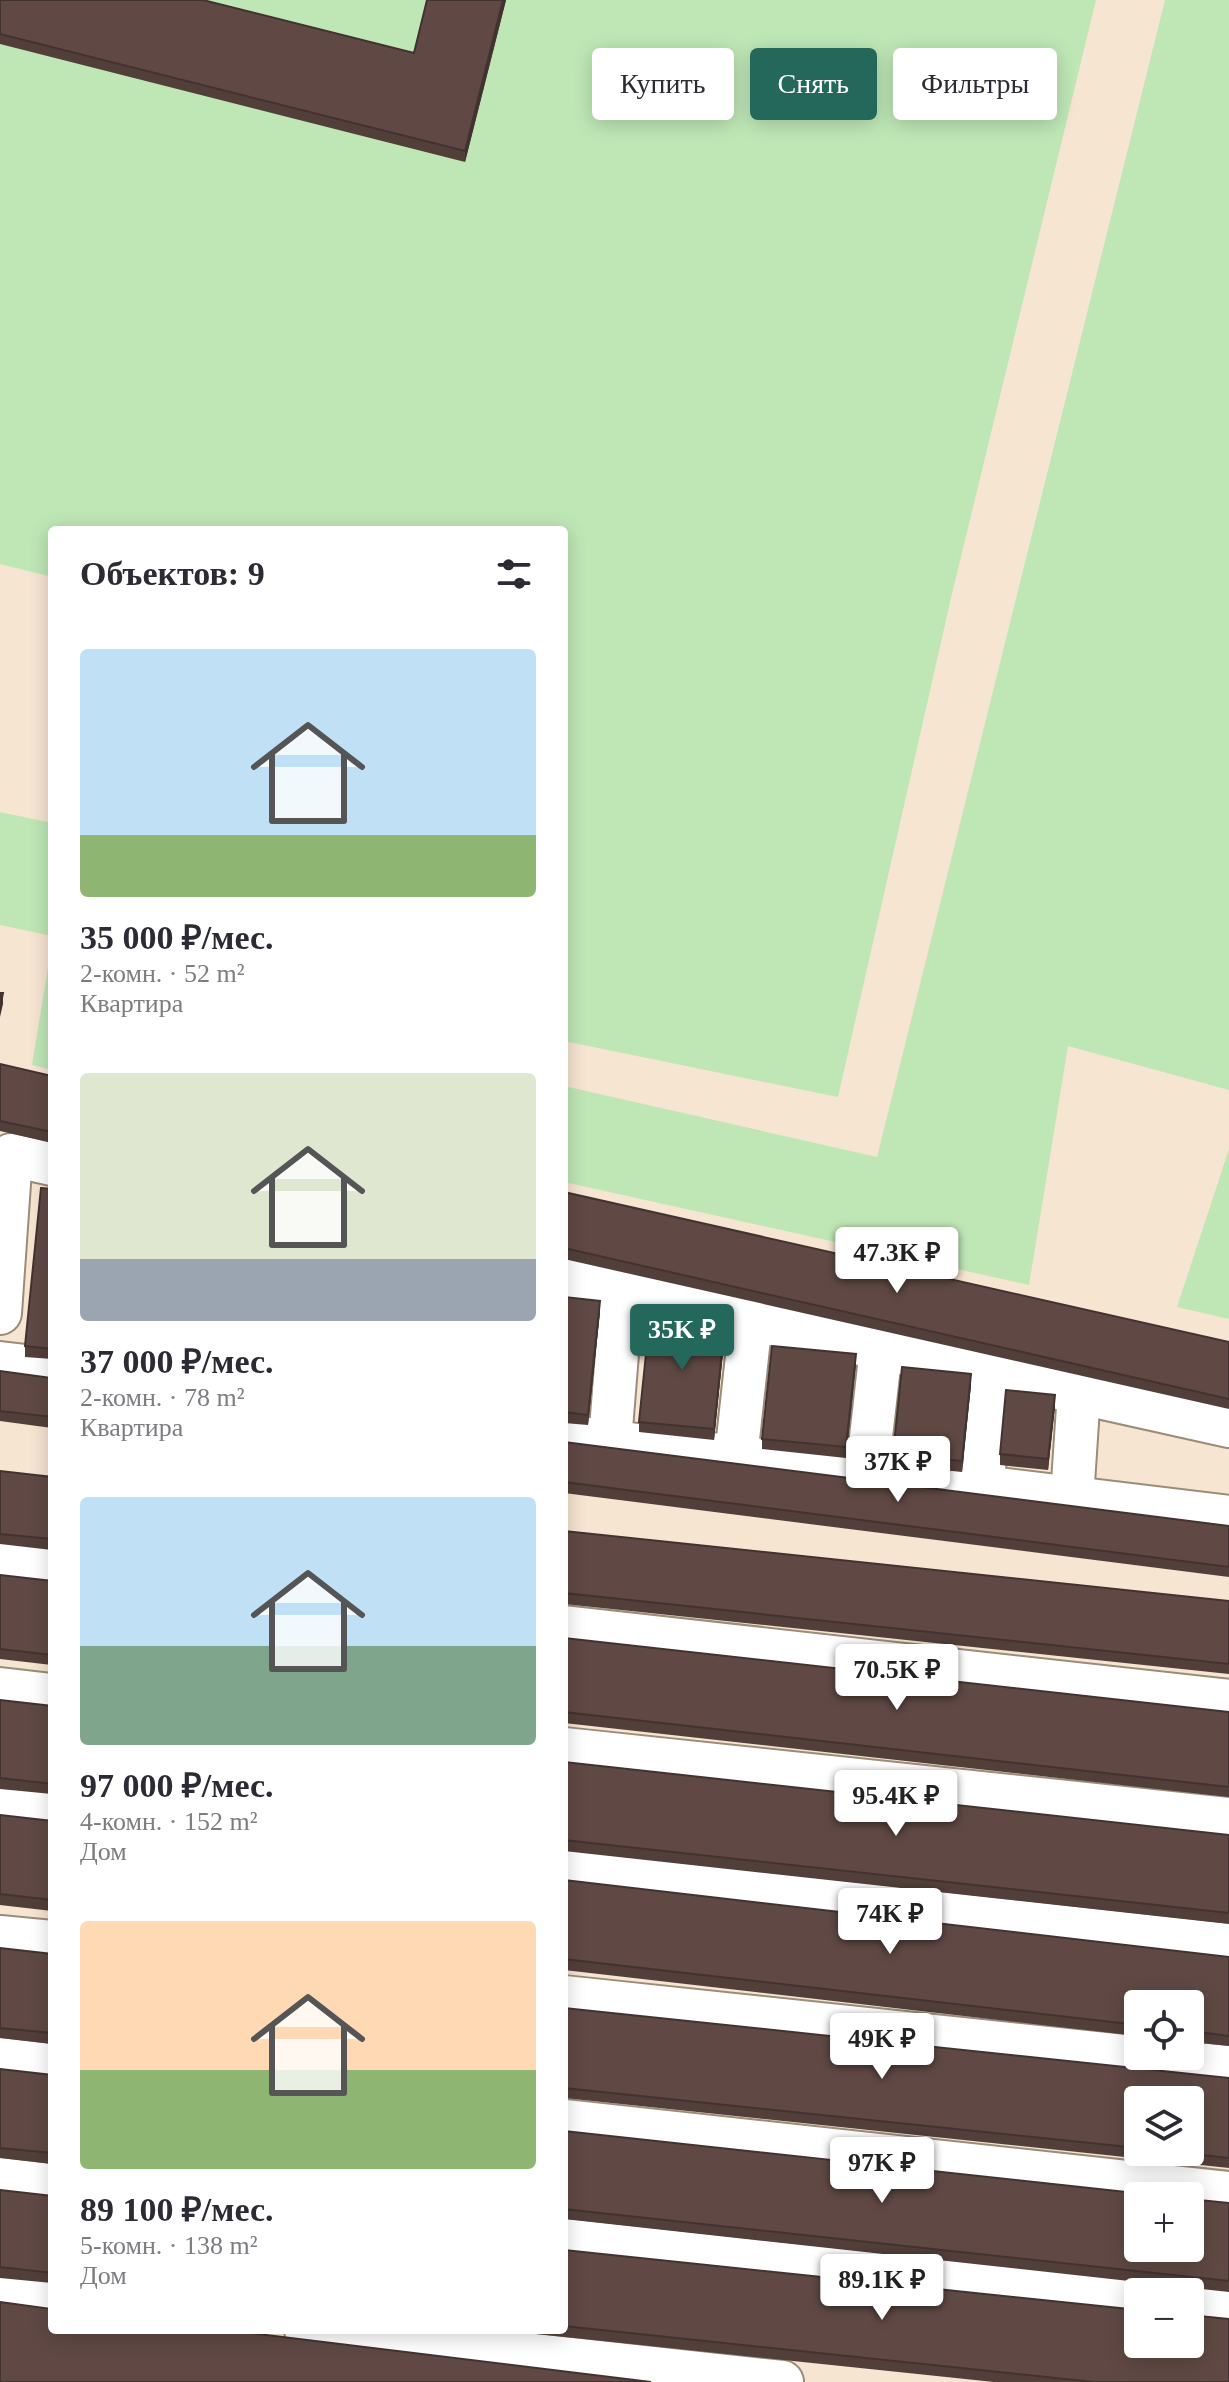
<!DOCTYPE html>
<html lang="ru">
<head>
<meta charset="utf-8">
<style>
	:root { --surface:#fff; --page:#f7f7f7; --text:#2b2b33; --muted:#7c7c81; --accent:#23685b }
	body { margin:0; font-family:"Times New Roman",serif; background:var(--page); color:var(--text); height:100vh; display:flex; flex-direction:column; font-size:30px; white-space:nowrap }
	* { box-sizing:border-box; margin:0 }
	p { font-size:26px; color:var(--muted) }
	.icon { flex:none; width:44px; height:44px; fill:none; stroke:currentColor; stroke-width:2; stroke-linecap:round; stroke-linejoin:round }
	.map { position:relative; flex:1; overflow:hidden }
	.side { position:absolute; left:48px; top:526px; width:520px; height:1808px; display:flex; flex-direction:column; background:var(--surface); border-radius:8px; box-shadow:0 4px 20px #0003 }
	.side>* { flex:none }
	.banner { position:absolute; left:592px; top:48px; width:516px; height:72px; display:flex; gap:16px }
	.fabs { position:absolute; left:1124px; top:1990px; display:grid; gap:16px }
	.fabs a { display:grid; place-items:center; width:80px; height:80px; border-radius:8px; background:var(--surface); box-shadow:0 4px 20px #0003; font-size:40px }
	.price { position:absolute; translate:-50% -68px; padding:0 18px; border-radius:8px; background:#fff; color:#222; font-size:26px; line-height:52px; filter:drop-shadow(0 2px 4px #0008) }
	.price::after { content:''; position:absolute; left:50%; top:48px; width:24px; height:18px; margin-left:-12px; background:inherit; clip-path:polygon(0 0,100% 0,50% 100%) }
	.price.current { background:var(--accent); color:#fff }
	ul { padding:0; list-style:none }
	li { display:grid; align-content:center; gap:16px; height:424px; padding:0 32px }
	li span { display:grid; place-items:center; height:248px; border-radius:8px; color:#555 }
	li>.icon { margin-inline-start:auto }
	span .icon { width:144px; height:144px; fill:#fffc; stroke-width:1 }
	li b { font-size:34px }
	h2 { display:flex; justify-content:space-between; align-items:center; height:96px; padding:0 32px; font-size:34px }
	.pill { padding:0 28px; border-radius:8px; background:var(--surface); box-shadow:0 4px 20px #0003; font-size:28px; line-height:72px }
	.pill.current { background:var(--accent); color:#fff }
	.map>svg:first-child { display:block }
	.green { fill:#bfe7b6 }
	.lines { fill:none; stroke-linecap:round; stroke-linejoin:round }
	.minor-casing { stroke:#9b8b78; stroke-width:46 }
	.minor { stroke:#fff; stroke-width:42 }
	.wall { fill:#533f3a; fill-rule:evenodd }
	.shaded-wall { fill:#433330 }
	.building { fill:#604944; stroke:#433330; stroke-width:2 }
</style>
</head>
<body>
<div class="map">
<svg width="1229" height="2382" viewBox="0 0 1229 2382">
	<rect width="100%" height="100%" fill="#f6e5d1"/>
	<g class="green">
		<path d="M 0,0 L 1096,0 L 951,598 L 838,1097 L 564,1041 L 564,530 L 52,530 L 52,577 L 0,564 Z"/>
		<path d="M 1165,0 L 1229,0 L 1229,1090 L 1068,1046 L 1029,1285 L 564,1182 L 564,1086 L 877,1157 Z"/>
		<path d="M 0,812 L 52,823 L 52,936 L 0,925 Z"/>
		<path d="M 48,968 L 52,968 L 52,1070 L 32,1065 Z"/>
		<path d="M 1229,1149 L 1229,1319 L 1177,1307 Z"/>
	</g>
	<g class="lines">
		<defs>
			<g id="minor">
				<path d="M 564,1278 L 1229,1426"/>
				<path d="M 0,1313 L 11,1155 L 52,1164"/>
				<path d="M 0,1363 L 52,1369"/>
				<path d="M 564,1436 L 1229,1517"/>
				<path d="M 610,1441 L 622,1291"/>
				<path d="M 736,1457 L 751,1320"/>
				<path d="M 867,1472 L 881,1349"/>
				<path d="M 983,1487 L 990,1373"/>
				<path d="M 1072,1498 L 1079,1392"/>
				<path d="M 0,1564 L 52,1570"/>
				<path d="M 564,1627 L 1229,1701"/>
				<path d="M 0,1689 L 52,1695"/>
				<path d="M 564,1749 L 1229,1819"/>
				<path d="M 0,1808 L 52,1814"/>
				<path d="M 564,1871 L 1229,1945"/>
				<path d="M 0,1937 L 52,1942"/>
				<path d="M 564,1997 L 1229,2067"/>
				<path d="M 0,2059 L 52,2065"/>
				<path d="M 564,2121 L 1229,2193"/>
				<path d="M 0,2179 L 52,2185"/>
				<path d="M 564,2240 L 1138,2302"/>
				<path d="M 0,2297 L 52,2302"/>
				<path d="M 1190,2308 L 1229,2312"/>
				<path d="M 306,2330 L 782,2382"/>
			</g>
		</defs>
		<use href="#minor" class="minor-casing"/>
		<use href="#minor" class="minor"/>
	</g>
	<g class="wall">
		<path d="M 0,0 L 414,53 L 427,0 L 506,0 L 465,162 L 0,44 Z"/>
		<path d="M 0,1064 L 52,1076 L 52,1143 L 0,1131 Z"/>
		<path d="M 52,1189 L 52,1359 L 25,1357 L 25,1346 Z"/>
		<path d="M 564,1192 L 1229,1342 L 1229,1409 L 564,1259 Z"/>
		<path d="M 564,1297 L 600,1312 L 588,1425 L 564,1423 Z"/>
		<path d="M 725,1333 L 714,1440 L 639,1432 L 639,1422 Z"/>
		<path d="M 856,1364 L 846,1458 L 762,1449 L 762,1439 Z"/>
		<path d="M 0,1371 L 52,1378 L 52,1428 L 0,1421 Z"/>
		<path d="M 971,1385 L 962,1472 L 893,1465 L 893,1454 Z"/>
		<path d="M 1055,1406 L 1048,1470 L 1000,1465 L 1000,1454 Z"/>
		<path d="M 564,1442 L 1229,1526 L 1229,1577 L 564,1493 Z"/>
		<path d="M 0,1471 L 52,1477 L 52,1550 L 0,1544 Z"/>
		<path d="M 564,1531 L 1229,1601 L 1229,1674 L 564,1604 Z"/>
		<path d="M 0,1575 L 52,1581 L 52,1665 L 0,1659 Z"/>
		<path d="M 564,1638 L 1229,1712 L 1229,1797 L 564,1723 Z"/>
		<path d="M 0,1700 L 52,1706 L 52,1794 L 0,1789 Z"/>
		<path d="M 564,1762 L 1229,1835 L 1229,1924 L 564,1851 Z"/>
		<path d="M 0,1815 L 52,1821 L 52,1911 L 0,1905 Z"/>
		<path d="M 564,1880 L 1229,1957 L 1229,2046 L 1190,2042 L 1190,2004 L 1138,2004 L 1138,2036 L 564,1970 Z"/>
		<path d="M 0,1948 L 52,1954 L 52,2044 L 0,2038 Z"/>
		<path d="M 564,2008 L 1229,2078 L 1229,2168 L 564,2098 ZM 1138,2100 L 1190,2152 L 1138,2152 Z"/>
		<path d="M 0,2069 L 52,2075 L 52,2164 L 0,2158 Z"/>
		<path d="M 564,2131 L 1229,2203 L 1229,2292 L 564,2219 Z"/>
		<path d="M 0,2190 L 52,2196 L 52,2283 L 0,2278 Z"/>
		<path d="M 564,2250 L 1229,2382 L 994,2382 L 498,2330 L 564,2330 Z"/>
	</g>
	<g class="shaded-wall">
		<path d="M 503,0 L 506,0 L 465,162 L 465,151 Z"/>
		<path d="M 3,993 L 3,1004 L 0,1017 L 0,1007 Z"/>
		<path d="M 600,1301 L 600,1312 L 588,1425 L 588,1415 Z"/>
		<path d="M 725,1322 L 725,1333 L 714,1440 L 714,1429 Z"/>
		<path d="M 856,1354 L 856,1364 L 846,1458 L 846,1447 Z"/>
		<path d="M 971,1374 L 971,1385 L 962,1472 L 962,1461 Z"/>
		<path d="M 1055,1395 L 1055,1406 L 1048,1470 L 1048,1459 Z"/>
	</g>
	<g class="building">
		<path d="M 0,0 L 203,0 L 414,53 L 427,0 L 503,0 L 465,151 L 0,34 Z"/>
		<path d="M 0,993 L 3,993 L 0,1007 Z"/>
		<path d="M 0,1064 L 52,1076 L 52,1132 L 0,1121 Z"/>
		<path d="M 41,1188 L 52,1189 L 52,1349 L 25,1346 Z"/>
		<path d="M 564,1192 L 1229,1342 L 1229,1399 L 564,1248 Z"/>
		<path d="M 564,1297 L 600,1301 L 588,1415 L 564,1412 Z"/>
		<path d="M 650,1315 L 725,1322 L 714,1429 L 639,1422 Z"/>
		<path d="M 772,1346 L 856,1354 L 846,1447 L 762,1439 Z"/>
		<path d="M 902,1367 L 971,1374 L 962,1461 L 893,1454 Z"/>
		<path d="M 0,1371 L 52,1378 L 52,1417 L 0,1411 Z"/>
		<path d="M 1006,1390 L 1055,1395 L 1048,1459 L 1000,1454 Z"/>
		<path d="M 564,1442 L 1229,1526 L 1229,1567 L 564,1482 Z"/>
		<path d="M 0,1471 L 52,1477 L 52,1539 L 0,1534 Z"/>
		<path d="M 564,1531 L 1229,1601 L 1229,1664 L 564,1593 Z"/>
		<path d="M 0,1575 L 52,1581 L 52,1655 L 0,1649 Z"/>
		<path d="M 564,1638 L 1229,1712 L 1229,1787 L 564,1712 Z"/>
		<path d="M 0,1700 L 52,1706 L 52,1784 L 0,1778 Z"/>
		<path d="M 564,1762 L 1229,1835 L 1229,1913 L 564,1840 Z"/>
		<path d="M 0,1815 L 52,1821 L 52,1900 L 0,1894 Z"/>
		<path d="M 564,1880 L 1229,1957 L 1229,2036 L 1190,2031 L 1190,2004 L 1138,2004 L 1138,2025 L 564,1959 Z"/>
		<path d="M 0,1948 L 52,1954 L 52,2033 L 0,2028 Z"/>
		<path d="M 564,2008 L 1229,2078 L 1229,2158 L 1174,2152 L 1190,2152 L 1190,2100 L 1138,2100 L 1138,2148 L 564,2088 Z"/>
		<path d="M 0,2069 L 52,2075 L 52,2153 L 0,2148 Z"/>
		<path d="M 564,2131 L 1163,2196 L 1138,2196 L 1138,2248 L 1190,2248 L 1190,2199 L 1229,2203 L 1229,2281 L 564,2209 Z"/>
		<path d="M 0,2190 L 52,2196 L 52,2273 L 0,2267 Z"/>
		<path d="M 564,2250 L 1138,2310 L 1138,2344 L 1190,2344 L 1190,2315 L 1229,2319 L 1229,2382 L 1094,2382 L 564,2326 Z"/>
		<path d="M 0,2302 L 52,2309 L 52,2330 L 226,2330 L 651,2382 L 0,2382 Z"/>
	</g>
</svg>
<div class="fabs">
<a><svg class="icon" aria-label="locate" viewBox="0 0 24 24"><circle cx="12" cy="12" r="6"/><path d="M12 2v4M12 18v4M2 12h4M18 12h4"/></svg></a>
<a><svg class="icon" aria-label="layers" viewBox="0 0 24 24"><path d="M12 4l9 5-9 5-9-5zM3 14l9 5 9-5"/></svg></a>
<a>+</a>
<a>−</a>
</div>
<b class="price" style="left:897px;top:1295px">47.3K ₽</b>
<b class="price current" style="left:682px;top:1372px">35K ₽</b>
<b class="price" style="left:898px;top:1504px">37K ₽</b>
<b class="price" style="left:897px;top:1712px">70.5K ₽</b>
<b class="price" style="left:896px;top:1838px">95.4K ₽</b>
<b class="price" style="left:890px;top:1956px">74K ₽</b>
<b class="price" style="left:882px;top:2081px">49K ₽</b>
<b class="price" style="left:882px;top:2205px">97K ₽</b>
<b class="price" style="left:882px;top:2322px">89.1K ₽</b>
<div class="banner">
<a class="pill">Купить</a>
<a class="pill current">Снять</a>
<a class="pill">Фильтры</a>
</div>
<section class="side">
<h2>Объектов: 9<svg class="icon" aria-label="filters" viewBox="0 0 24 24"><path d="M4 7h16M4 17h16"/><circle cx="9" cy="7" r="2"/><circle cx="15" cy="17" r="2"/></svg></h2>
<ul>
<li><span style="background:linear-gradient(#bfe0f5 75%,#8fb573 0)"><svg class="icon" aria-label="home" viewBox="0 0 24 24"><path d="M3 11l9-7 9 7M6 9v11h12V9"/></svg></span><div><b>35 000 ₽/мес.</b><p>2-комн. · 52 m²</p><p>Квартира</p></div></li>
<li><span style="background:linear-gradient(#dfe7d0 75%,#9aa5b1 0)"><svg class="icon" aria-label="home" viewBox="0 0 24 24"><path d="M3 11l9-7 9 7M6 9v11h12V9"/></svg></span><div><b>37 000 ₽/мес.</b><p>2-комн. · 78 m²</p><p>Квартира</p></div></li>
<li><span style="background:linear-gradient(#bfe0f5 60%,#7fa58c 0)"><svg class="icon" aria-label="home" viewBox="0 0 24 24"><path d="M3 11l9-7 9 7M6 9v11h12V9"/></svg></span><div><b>97 000 ₽/мес.</b><p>4-комн. · 152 m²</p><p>Дом</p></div></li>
<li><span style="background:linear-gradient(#ffd9b3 60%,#8fb573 0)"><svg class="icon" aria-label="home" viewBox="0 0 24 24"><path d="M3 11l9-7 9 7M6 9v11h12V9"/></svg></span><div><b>89 100 ₽/мес.</b><p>5-комн. · 138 m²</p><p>Дом</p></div></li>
</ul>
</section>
</div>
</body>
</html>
